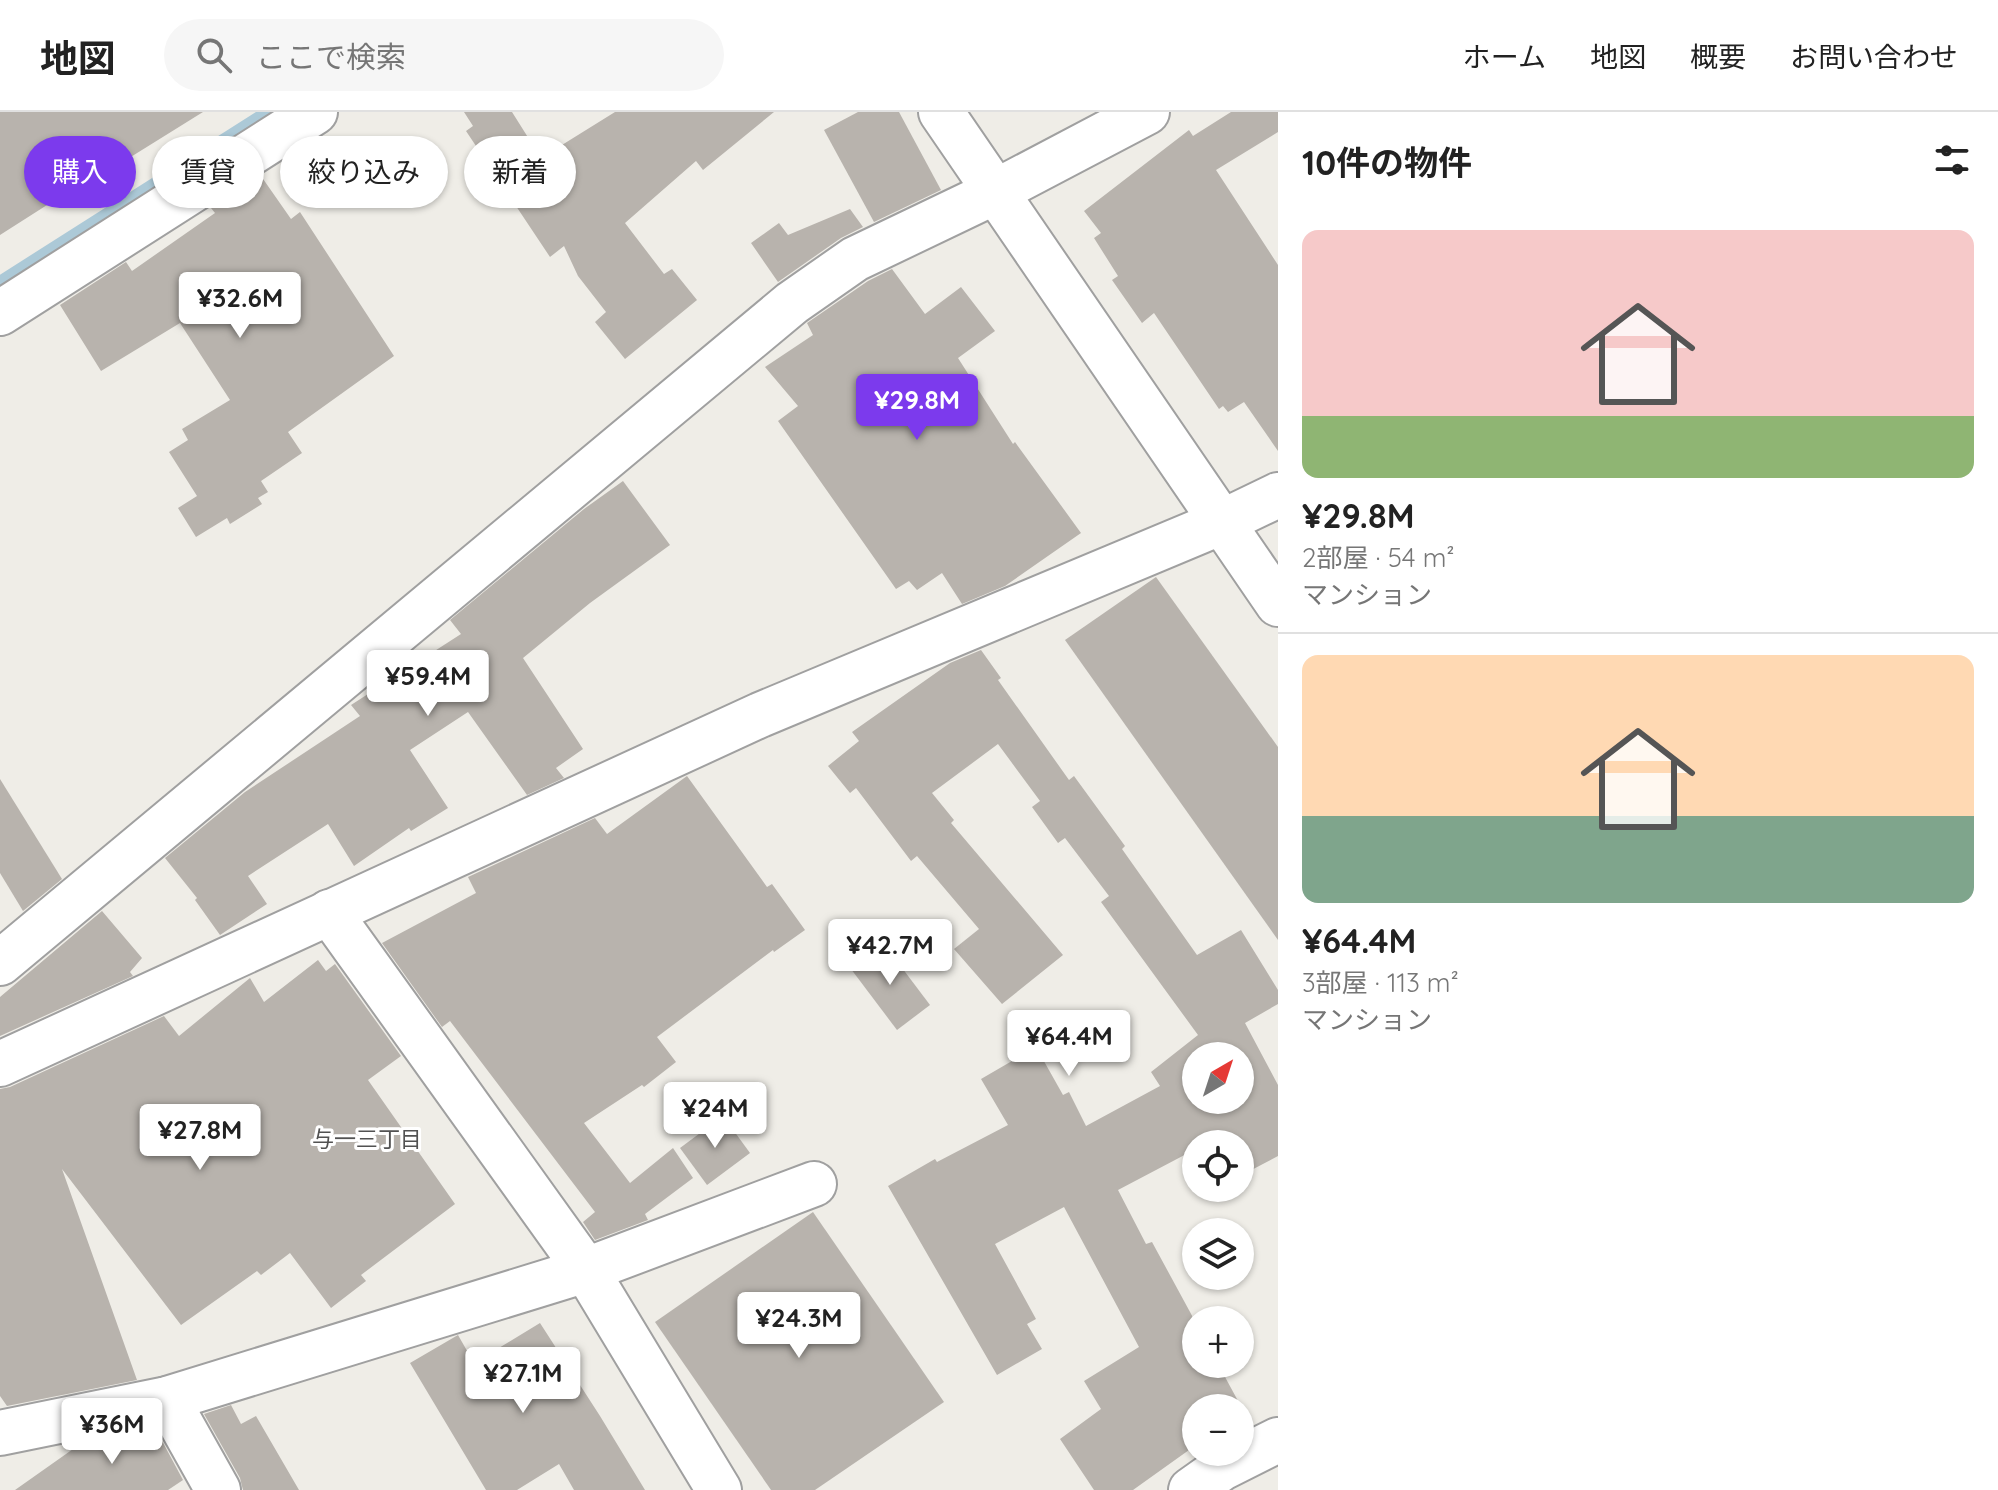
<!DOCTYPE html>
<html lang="ja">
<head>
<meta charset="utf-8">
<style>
	:root { --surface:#fff; --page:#f6f6f6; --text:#222; --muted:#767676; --line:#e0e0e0; --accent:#7c3aed }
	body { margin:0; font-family:Quicksand,"Noto Sans JP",sans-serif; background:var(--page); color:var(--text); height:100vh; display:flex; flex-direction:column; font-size:30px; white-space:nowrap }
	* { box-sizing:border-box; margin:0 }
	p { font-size:26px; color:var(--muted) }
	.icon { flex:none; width:44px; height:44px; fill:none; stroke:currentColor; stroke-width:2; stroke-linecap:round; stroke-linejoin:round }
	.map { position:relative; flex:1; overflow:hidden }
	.sheet { display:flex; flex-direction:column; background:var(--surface); width:720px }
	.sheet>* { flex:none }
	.top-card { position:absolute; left:24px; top:24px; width:760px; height:72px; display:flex; gap:16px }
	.needle { width:52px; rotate:39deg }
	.fabs { position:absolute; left:1182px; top:930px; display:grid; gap:16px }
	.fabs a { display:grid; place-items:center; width:72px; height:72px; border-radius:50%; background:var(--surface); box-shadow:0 2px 6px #0004; font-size:40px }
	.price { position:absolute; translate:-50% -68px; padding:0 18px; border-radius:8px; background:#fff; color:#222; font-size:26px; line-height:52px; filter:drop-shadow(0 2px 4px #0008) }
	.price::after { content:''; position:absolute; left:50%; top:48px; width:24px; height:18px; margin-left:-12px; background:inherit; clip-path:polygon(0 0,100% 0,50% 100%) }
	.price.on { background:var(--accent); color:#fff }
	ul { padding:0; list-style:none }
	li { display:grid; align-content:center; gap:16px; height:424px; padding:0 24px }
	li+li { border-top:2px solid var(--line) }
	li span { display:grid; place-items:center; height:248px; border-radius:16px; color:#555 }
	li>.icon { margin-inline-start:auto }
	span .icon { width:144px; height:144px; fill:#fffc; stroke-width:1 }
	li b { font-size:34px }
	h2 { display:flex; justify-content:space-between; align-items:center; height:96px; padding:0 24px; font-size:34px }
	.tag { padding:0 28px; border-radius:36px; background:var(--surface); box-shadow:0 2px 6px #0004; font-size:28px; line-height:72px }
	.tag.on { background:var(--accent); color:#fff }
	header { display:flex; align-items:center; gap:48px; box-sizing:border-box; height:112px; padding:0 40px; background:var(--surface); border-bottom:2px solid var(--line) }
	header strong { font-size:38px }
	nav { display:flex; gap:44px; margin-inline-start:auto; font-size:28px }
	.search { width:560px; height:72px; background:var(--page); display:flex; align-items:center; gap:20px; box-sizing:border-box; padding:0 28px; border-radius:44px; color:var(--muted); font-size:30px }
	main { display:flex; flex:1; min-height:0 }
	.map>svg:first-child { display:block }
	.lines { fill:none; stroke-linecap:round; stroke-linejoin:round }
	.stream { stroke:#acc9d7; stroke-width:14 }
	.building { fill:#b8b3ad; fill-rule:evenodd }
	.minor-casing { stroke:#a0a0a0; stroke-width:48 }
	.minor { stroke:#fff; stroke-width:44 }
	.labels { text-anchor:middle; stroke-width:6; stroke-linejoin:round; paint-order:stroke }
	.neighbourhood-label { font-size:22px; fill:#525252; stroke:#fff }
</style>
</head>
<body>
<header>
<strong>地図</strong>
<div class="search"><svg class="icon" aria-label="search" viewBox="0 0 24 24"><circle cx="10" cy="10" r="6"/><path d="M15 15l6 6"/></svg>ここで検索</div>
<nav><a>ホーム</a><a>地図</a><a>概要</a><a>お問い合わせ</a></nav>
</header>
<main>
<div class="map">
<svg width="1278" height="1378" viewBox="0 0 1278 1378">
	<rect width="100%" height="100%" fill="#efede7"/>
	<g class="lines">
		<path class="stream" d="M 0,171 L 269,0"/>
	</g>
	<g class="building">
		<path d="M 0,0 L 203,0 L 60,89 L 58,86 L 0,123 Z"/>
		<path d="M 464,0 L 512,0 L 541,46 L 615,0 L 774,0 L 703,58 L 696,49 L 625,111 L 664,162 L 672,157 L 697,188 L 625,247 L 595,210 L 606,200 L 578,164 L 564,134 L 550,145 L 466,19 L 473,14 Z"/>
		<path d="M 858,0 L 899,0 L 941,78 L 874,110 L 824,18 Z"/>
		<path d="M 1231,0 L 1278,0 L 1278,20 L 1216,58 L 1278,153 L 1278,339 L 1244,290 L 1228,300 L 1223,294 L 1219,297 L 1154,201 L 1142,211 L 1112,168 L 1118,164 L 1094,126 L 1101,121 L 1084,99 L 1189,18 L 1193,24 Z"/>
		<path d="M 261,64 L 291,107 L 300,100 L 394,244 L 288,320 L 302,341 L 261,369 L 268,380 L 258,386 L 262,392 L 230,412 L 227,406 L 196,425 L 178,396 L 197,384 L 169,340 L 188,328 L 182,317 L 230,288 L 180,211 L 101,259 L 60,193 L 126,150 L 132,159 L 215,101 L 211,96 Z"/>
		<path d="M 850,97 L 863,115 L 841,126 L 778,170 L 751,131 L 779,111 L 788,123 Z"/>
		<path d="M 892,157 L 925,202 L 961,175 L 995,219 L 958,246 L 1013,332 L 1015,330 L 1081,421 L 1005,474 L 962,492 L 942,461 L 917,478 L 909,469 L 896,477 L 778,309 L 798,294 L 765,255 L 813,223 L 807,211 L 868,169 Z"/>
		<path d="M 623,369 L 670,433 L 590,491 L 523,546 L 583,637 L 556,656 L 564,666 L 527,683 L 468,600 L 410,638 L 448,696 L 411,719 L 409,716 L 354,754 L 328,712 L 248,764 L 267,792 L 220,823 L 195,788 L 197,786 L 165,746 L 245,680 L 360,604 L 351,593 L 461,522 L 450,508 L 584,397 Z"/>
		<path d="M 1156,465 L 1278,635 L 1278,828 L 1065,528 Z"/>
		<path d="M 981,538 L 1001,566 L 998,568 L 1069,668 L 1074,664 L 1125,734 L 1122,737 L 1197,843 L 1241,818 L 1278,878 L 1278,892 L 1245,911 L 1278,973 L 1278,1044 L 1240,1064 L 1240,1032 L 1196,1032 L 1196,1041 L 1194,1038 L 1118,1078 L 1146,1132 L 1152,1130 L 1196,1211 L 1196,1252 L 1218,1252 L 1244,1300 L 1240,1303 L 1240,1296 L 1196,1296 L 1196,1333 L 1133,1378 L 1094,1378 L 1060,1327 L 1101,1297 L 1084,1269 L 1139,1235 L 1064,1095 L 995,1132 L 1036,1207 L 1027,1212 L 1042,1237 L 997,1263 L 888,1074 L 935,1047 L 937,1050 L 1008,1013 L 981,967 L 1036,935 L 1063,983 L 1069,980 L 1086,1014 L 1160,974 L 1151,960 L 1198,923 L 1101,790 L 1109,784 L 1065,726 L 1058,731 L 1032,695 L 1040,689 L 998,632 L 932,681 L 954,708 L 951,711 L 1063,843 L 1002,892 L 954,837 L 979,817 L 917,744 L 911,749 L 856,676 L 850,681 L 828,654 L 859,629 L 852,620 L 950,551 ZM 1196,944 L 1240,944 L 1240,988 L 1196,988 Z"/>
		<path d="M 687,664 L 767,775 L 772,772 L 805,818 L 774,840 L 773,838 L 657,925 L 676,950 L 644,975 L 642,973 L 584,1011 L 630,1071 L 673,1036 L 693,1066 L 645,1102 L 648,1108 L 595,1128 L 583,1110 L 595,1100 L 450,909 L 442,915 L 382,831 L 476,781 L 468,765 L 595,706 L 607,722 Z"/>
		<path d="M 0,667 L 62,767 L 23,799 L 0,761 Z"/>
		<path d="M 102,799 L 142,846 L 130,860 L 133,864 L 0,924 L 0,885 Z"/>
		<path d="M 884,832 L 930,893 L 897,918 L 851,857 Z"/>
		<path d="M 318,848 L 326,859 L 335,852 L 401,944 L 368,968 L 455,1092 L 361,1163 L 366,1169 L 331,1196 L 290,1141 L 261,1163 L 257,1159 L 181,1213 L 62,1057 L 137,1268 L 7,1294 L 0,1284 L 0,977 L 10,975 L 164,904 L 179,924 L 250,866 L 264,890 Z"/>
		<path d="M 723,1004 L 750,1041 L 707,1073 L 680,1036 Z"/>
		<path d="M 813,1100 L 944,1290 L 815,1378 L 771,1378 L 655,1210 Z"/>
		<path d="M 540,1211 L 600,1304 L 645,1378 L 574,1378 L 559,1352 L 517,1378 L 486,1378 L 410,1251 L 458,1223 L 474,1251 Z"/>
		<path d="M 231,1293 L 241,1312 L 256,1304 L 299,1378 L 243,1378 L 240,1366 L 204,1302 Z"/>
		<path d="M 154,1315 L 159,1328 L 161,1327 L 183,1368 L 168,1378 L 15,1378 L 83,1330 Z"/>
	</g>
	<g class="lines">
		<defs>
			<g id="minor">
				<path d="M 941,0 L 1278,492"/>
				<path d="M 0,201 L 315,0"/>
				<path d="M 329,800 L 586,1158 L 719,1378"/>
				<path d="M 0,851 L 792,191 L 855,147 L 997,79 L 1147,0"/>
				<path d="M 0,952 L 760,603 L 1222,410 L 1278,383"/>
				<path d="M 167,1287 L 218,1378"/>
				<path d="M 0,1321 L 167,1287 L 586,1158 L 814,1072"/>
				<path d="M 1191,1378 L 1222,1356 L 1278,1328"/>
			</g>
		</defs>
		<use href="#minor" class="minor-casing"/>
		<use href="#minor" class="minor"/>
	</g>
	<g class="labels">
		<g class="neighbourhood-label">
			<text x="367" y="1035">与一三丁目</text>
		</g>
	</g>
</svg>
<div class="fabs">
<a><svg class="needle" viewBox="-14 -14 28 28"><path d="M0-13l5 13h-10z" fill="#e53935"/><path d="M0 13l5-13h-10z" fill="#767676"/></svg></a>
<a><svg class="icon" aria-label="locate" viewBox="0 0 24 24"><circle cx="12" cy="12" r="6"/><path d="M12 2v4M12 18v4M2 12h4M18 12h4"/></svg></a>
<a><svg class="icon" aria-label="layers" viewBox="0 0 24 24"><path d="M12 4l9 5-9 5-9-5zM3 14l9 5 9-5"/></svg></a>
<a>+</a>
<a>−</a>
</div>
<b class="price" style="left:240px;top:228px">¥32.6M</b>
<b class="price on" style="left:917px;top:330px">¥29.8M</b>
<b class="price" style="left:428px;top:606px">¥59.4M</b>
<b class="price" style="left:890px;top:875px">¥42.7M</b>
<b class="price" style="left:1069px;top:966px">¥64.4M</b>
<b class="price" style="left:715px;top:1038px">¥24M</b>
<b class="price" style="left:200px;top:1060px">¥27.8M</b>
<b class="price" style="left:799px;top:1248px">¥24.3M</b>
<b class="price" style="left:523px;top:1303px">¥27.1M</b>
<b class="price" style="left:112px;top:1354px">¥36M</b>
<div class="top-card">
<a class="tag on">購入</a>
<a class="tag">賃貸</a>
<a class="tag">絞り込み</a>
<a class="tag">新着</a>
</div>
</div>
<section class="sheet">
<h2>10件の物件<svg class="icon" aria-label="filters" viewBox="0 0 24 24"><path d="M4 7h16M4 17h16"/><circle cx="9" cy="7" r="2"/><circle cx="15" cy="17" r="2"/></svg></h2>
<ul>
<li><span style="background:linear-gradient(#f6c9c9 75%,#8fb573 0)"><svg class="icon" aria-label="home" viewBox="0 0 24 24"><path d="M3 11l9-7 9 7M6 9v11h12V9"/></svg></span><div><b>¥29.8M</b><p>2部屋 · 54 m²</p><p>マンション</p></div></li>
<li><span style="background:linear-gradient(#ffd9b3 65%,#7fa58c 0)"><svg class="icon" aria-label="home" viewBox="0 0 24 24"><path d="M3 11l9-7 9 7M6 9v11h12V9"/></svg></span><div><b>¥64.4M</b><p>3部屋 · 113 m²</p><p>マンション</p></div></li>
</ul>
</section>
</main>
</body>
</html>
